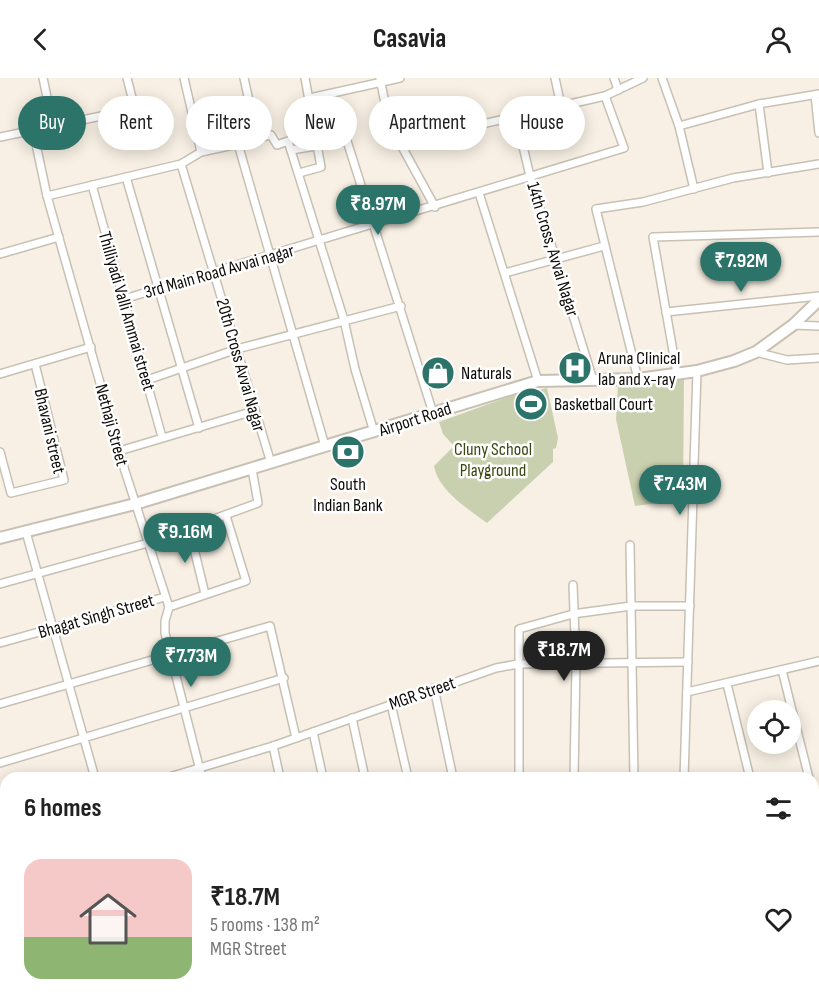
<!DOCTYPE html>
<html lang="en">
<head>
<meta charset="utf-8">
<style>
	:root { --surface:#fff; --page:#f6f6f6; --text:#222; --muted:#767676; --accent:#2c7369 }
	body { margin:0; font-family:"Sofia Sans Condensed",sans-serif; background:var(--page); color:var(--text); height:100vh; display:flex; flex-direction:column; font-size:22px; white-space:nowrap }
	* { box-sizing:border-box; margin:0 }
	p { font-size:20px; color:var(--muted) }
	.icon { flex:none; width:33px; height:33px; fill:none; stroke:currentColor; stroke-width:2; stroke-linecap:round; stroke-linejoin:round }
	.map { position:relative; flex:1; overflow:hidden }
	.panel { position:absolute; left:0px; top:694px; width:819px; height:236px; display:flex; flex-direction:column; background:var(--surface); border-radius:18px 18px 0 0; box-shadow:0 3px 15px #0003 }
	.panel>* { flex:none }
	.guide { position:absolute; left:18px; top:18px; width:783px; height:54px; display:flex; gap:12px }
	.tools { position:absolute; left:747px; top:622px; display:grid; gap:12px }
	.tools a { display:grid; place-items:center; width:54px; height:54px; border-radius:50%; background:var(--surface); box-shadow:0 3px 15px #0003; font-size:30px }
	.price { position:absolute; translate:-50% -51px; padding:0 14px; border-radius:21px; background:var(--accent); color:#fff; font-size:20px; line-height:39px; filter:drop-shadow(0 2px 3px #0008) }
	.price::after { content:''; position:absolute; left:50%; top:36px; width:18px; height:14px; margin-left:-9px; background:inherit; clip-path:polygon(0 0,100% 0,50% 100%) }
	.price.active { background:#222; color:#fff }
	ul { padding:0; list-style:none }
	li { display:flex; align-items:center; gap:18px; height:150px; padding:0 24px }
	li span { display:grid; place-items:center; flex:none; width:168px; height:120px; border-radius:18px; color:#555 }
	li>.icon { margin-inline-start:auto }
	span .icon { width:72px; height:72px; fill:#fffc; stroke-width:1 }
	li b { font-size:26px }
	h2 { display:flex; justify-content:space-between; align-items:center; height:72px; padding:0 24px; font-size:26px }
	.pill { padding:0 21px; border-radius:27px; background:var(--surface); box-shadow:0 3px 15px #0003; font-size:21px; line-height:54px }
	.pill.active { background:var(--accent); color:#fff }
	header { display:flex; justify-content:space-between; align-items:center; height:78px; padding:0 24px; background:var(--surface); font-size:27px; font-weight:700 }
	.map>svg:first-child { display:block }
	.green { fill:#c8d0af }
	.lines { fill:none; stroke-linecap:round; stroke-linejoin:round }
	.street-casing { stroke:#c7c0b4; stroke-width:10 }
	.secondary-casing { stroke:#c7c0b4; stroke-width:14 }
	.street { stroke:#fff; stroke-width:7 }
	.secondary { stroke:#fff; stroke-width:10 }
	.labels { text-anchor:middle; stroke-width:5; stroke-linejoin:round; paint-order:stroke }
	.street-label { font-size:18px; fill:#0e0b07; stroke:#fff }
	.poi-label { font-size:18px; fill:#0e0b07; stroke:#fff; text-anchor:start }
	.park-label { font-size:18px; fill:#3b450f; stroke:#fff }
</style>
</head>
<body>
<header><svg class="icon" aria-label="back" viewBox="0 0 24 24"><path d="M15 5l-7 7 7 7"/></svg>Casavia<svg class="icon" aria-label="person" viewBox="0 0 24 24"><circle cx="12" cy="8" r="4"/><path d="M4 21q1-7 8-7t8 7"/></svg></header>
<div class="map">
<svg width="819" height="929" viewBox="0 0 819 929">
	<rect width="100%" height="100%" fill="#f8f0e4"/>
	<g class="green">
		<path d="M 684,297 L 683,422 L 635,428 L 616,341 L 618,307 Z"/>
		<path d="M 547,310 L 558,360 L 556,370 L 553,371 L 553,384 L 487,445 C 468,431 438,412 434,388 L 454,368 L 443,356 L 439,344 L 508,319 Z"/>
	</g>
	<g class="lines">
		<defs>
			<g id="street">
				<path d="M 43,0 L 53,48"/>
				<path d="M 244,0 L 257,60 L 271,57 L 277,67 L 288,63 L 344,242 L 355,291 L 374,354"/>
				<path d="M 380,0 L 389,45 L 435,129"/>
				<path d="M 614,0 L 618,12"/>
				<path d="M 662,0 L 679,48 L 694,111"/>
				<path d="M 815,17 L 819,55"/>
				<path d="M 310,20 L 400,0"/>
				<path d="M 759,26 L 768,95"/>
				<path d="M 561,28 L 605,18 L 643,0"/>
				<path d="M 516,39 L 530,98 L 593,302"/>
				<path d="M 679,48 L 759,26 L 819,16"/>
				<path d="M 33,52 L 47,118 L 125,393 L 169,529 L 246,503 L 226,438"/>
				<path d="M 0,59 L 135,31 L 127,0"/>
				<path d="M 257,60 L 238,66 L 325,368"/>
				<path d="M 400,65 L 561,28 L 555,0"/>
				<path d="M 291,72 L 347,63 L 433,335"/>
				<path d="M 201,74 L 238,66"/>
				<path d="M 181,86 L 271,385"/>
				<path d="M 299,95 L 321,89 L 305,0"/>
				<path d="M 126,99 L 199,350"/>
				<path d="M 92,107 L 162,359"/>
				<path d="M 479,115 L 538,303"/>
				<path d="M 47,118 L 181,86 L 201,74 L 184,0"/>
				<path d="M 0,176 L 59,159"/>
				<path d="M 505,195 L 604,168"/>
				<path d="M 124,221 L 624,70 L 605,18"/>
				<path d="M 666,234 L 819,218"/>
				<path d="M 793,247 L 819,248"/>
				<path d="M 756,274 L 787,282 L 819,280"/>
				<path d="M 0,296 L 91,269"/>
				<path d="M 677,296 L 653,159 L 819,154"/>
				<path d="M 638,301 L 596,131 L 643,124 L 733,100 L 819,86"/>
				<path d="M 147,302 L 237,271 L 401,228"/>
				<path d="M 119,373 L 254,333"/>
				<path d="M 0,374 L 11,415 L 64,402 L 35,286"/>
				<path d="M 189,450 L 205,516"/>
				<path d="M 26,454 L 95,700"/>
				<path d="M 630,467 L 634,700"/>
				<path d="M 0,506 L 148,465 L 258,425 L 252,391"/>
				<path d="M 573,507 L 576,585 L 574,700"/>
				<path d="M 169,529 L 165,543 L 165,555 L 202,700"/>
				<path d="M 0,565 L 165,519"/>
				<path d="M 782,592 L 809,700"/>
				<path d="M 727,606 L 750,700"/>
				<path d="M 434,610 L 453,700"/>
				<path d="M 687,614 L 819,583"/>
				<path d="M 0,626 L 270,548 L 296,660"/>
				<path d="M 391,626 L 408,700"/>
				<path d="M 352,640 L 365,700"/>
				<path d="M 313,654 L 323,700"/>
				<path d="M 273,668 L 280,700"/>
				<path d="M 0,685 L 284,600"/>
				<path d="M 166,700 L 273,668 L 496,590 L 518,586 L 688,584"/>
				<path d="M 519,700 L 519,551 L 573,536 L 631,528 L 690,528"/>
				<path d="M 684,700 L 697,293"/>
				<path d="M 0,744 L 6,742"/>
				<path d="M 0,806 L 6,805"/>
				<path d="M 813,821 L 819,818"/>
				<path d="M 0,864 L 6,864"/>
				<path d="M 0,893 L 6,893"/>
				<path d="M 65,924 L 66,929"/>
				<path d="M 109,924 L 110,929"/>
				<path d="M 149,924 L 150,929"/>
				<path d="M 328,924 L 329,929"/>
				<path d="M 370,924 L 371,929"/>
				<path d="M 414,924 L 415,929"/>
				<path d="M 455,924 L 456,929"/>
				<path d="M 32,929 L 32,924"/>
				<path d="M 340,929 L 356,924"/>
				<path d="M 517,929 L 517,924"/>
				<path d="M 575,929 L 575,924"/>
				<path d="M 610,929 L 624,924"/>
			</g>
			<path id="secondary" d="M 0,460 L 135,426 L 538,303 L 638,301 L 697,293 L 734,283 L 756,274 L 793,247 L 819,222"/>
		</defs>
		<use href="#street" class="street-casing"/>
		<use href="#secondary" class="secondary-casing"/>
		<use href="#street" class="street"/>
		<use href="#secondary" class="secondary"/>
	</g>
	<defs>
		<symbol id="hospital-disc" viewBox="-11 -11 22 22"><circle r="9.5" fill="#2c7369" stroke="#fff"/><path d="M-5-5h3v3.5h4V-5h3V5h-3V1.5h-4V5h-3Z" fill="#fff"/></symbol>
		<symbol id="shop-disc" viewBox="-11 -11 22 22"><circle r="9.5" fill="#2c7369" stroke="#fff"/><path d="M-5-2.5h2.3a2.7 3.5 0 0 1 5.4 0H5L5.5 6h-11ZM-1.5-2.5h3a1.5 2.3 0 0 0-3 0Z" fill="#fff"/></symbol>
		<symbol id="stadium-disc" viewBox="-11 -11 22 22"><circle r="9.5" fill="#2c7369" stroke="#fff"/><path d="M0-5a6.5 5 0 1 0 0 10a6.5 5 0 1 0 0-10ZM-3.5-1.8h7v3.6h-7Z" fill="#fff"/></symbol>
		<symbol id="bank-disc" viewBox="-11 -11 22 22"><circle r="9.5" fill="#2c7369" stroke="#fff"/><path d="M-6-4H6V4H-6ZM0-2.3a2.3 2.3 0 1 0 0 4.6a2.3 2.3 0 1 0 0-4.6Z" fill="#fff"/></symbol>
	</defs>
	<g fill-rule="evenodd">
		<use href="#hospital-disc" x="556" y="271" width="38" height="38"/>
		<use href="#shop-disc" x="419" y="276" width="38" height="38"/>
		<use href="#stadium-disc" x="512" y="307" width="38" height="38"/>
		<use href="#bank-disc" x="329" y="355" width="38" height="38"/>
	</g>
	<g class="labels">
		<g class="street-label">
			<text transform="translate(553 171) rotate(73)" y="6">14th Cross, Avvai Nagar</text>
			<text transform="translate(219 193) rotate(-16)" y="6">3rd Main Road Avvai nagar</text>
			<text transform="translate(127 233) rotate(74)" y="6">Thilliyadi Valli Ammai street</text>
			<text transform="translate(241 287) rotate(74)" y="6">20th Cross Avvai Nagar</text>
			<text transform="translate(415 341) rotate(-18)" y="6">Airport Road</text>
			<text transform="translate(112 347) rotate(75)" y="6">Nethaji Street</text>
			<text transform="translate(50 353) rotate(77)" y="6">Bhavani street</text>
			<text transform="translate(96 538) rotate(-16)" y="6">Bhagat Singh Street</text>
			<text transform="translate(422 615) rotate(-19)" y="6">MGR Street</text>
		</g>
		<g class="poi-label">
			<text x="598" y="286">Aruna Clinical<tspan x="598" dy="21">lab and x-ray</tspan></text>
			<text x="461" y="301">Naturals</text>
			<text x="554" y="332">Basketball Court</text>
			<text x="348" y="412" text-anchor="middle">South<tspan x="348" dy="21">Indian Bank</tspan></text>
		</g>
		<g class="park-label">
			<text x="493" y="377">Cluny School<tspan x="493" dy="21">Playground</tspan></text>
		</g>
	</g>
</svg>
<div class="tools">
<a><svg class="icon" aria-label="locate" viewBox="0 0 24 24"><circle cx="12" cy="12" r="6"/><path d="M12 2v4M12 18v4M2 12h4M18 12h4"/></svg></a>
</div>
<b class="price" style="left:378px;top:158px">₹8.97M</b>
<b class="price" style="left:741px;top:215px">₹7.92M</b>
<b class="price" style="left:680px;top:438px">₹7.43M</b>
<b class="price" style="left:185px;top:486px">₹9.16M</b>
<b class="price active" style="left:564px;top:604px">₹18.7M</b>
<b class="price" style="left:191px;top:610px">₹7.73M</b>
<div class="guide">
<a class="pill active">Buy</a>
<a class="pill">Rent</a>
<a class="pill">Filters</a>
<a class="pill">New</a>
<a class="pill">Apartment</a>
<a class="pill">House</a>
</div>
<section class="panel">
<h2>6 homes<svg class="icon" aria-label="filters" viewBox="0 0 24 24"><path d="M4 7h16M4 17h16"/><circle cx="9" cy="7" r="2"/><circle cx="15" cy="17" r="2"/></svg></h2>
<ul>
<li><span style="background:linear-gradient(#f6c9c9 65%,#8fb573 0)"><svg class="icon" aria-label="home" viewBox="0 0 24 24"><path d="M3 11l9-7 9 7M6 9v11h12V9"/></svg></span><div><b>₹18.7M</b><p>5 rooms · 138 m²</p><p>MGR Street</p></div><svg class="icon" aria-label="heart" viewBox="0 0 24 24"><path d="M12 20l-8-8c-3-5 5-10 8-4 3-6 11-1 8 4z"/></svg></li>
</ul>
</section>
</div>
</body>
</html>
